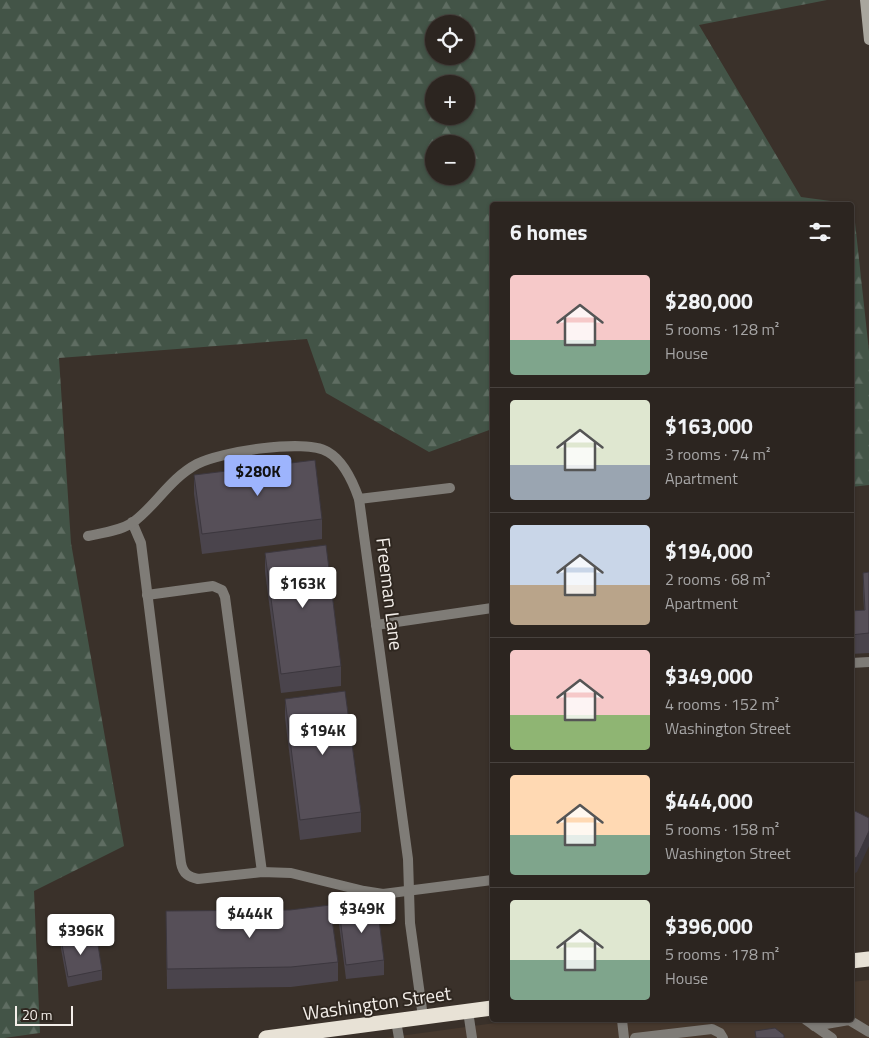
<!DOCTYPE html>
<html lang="en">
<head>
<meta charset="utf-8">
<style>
	:root { --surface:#2c2520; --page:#38312d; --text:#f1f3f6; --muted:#a6a5a5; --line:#48423e; --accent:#9db4fd }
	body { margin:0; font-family:"Titillium Web",sans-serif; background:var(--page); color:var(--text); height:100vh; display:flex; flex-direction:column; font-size:19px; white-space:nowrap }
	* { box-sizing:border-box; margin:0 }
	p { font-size:16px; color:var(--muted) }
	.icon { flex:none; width:28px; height:28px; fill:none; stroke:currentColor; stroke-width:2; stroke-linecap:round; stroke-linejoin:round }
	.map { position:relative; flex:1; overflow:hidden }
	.sheet { position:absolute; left:490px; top:202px; width:364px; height:820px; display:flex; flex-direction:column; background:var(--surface); border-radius:5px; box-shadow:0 1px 4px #0004,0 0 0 1px var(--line) }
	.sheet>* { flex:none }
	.controls { position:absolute; left:425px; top:15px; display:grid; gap:10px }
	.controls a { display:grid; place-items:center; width:50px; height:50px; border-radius:50%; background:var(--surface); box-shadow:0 1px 4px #0004,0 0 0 1px var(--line); font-size:25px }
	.scale { position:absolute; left:15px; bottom:12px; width:58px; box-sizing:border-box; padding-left:5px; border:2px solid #f4efea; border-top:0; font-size:14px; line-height:18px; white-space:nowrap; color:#f4efea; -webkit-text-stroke:4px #2f2720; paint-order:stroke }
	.price { position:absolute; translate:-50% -42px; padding:0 11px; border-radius:5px; background:#fff; color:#222; font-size:16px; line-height:32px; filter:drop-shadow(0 1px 2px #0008) }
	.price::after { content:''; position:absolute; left:50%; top:30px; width:15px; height:11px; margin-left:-8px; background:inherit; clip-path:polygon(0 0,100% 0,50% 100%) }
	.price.current { background:var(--accent); color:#111 }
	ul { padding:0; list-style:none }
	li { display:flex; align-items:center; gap:15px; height:125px; padding:0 20px }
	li+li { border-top:1px solid var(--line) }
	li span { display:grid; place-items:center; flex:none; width:140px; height:100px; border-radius:5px; color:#555 }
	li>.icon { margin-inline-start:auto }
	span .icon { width:60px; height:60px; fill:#fffc; stroke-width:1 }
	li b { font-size:21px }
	h2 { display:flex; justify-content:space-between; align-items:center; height:60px; padding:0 20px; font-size:21px }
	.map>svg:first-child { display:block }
	.built { fill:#47392e }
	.forest { fill:url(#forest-firs); fill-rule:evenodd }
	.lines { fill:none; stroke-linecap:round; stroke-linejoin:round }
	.lane { stroke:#7f7c77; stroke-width:10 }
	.secondary { stroke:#a9a69e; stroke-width:10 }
	.highway { stroke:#e8e2d6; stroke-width:15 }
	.wall { fill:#4a444c }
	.shaded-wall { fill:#3c373e }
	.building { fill:#564f58; stroke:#3c373e }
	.labels { text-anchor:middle; stroke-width:4; stroke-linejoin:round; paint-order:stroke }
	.street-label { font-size:19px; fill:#f4efea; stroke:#2f2720 }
</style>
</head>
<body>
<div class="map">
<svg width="869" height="1038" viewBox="0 0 869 1038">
	<defs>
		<pattern id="forest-firs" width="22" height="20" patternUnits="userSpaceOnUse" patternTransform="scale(1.25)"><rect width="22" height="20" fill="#435447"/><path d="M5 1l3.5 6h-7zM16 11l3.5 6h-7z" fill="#5f6d62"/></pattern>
	</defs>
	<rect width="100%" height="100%" fill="#3a312a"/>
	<path class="built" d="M 869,980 L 869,1038 L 385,1038 L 517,1020 L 851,1020 L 851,982 Z"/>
	<path class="forest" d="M 0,0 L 827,0 L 699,25 L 801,197 L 853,204 L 869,351 L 869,485 L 851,487 L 851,205 L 492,205 L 492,429 L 429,452 L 326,393 L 307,339 L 59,358 L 71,543 L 124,846 L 34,891 L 40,1033 L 4,1038 L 0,1038 ZM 434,24 L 466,24 L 466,56 L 434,56 ZM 434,84 L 466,84 L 466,116 L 434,116 ZM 434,144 L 466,144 L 466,176 L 434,176 Z"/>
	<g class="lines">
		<g class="lane">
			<path d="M 359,499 L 450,488"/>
			<path d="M 132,522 L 141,543 L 181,863 C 183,874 189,877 198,879 L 262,872 L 291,873 L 364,891 L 383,894 L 492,880"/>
			<path d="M 88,536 C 102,533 119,531 132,523 C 155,507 169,479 197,464 C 220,452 305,438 328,452 C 344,461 353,482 359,499 L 408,859 L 410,923 L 423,1017"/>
			<path d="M 147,595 L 213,586 L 222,590 L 225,597 L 262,872"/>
			<path d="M 376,625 L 492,608"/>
			<path d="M 851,663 L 869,662"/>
			<path d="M 468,1011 L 472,1038"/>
			<path d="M 622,1020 L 624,1038"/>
			<path d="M 806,1020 L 832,1038"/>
			<path d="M 396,1021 L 399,1038"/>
			<path d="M 814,1026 L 849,1020 L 869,1032"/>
			<path d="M 635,1038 L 712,1029 L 720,1033 L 723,1038"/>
		</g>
		<path class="secondary" d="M 865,0 L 869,40"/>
		<g class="highway">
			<path d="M 851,961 L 869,959"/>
			<path d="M 266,1038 L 492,1008"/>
		</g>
	</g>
	<g class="wall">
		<path d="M 194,475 L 322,519 L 322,539 L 202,554 L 194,494 Z"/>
		<path d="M 265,553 L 341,666 L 341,686 L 281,693 L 265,572 Z"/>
		<path d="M 869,572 L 869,653 L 851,654 L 851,611 L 864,610 L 863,592 L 863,573 Z"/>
		<path d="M 285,699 L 361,812 L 361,832 L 300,840 L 285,718 Z"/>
		<path d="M 339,909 L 384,960 L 384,975 L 346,979 L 339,924 Z"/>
		<path d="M 166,911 L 338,962 L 338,981 L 291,987 L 167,989 Z"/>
		<path d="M 61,939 L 90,946 L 102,970 L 102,980 L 68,987 L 61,949 Z"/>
	</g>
	<path class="shaded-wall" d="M 869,831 L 869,846 L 857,872 L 851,875 L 851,860 Z"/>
	<g class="building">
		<path d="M 315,460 L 322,519 L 202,534 L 194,475 Z"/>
		<path d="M 326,545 L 341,666 L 281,674 L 265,553 Z"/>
		<path d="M 869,572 L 869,633 L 851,635 L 851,611 L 865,610 L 863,573 Z"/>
		<path d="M 345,691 L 361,812 L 300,820 L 285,699 Z"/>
		<path d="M 851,809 L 869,818 L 869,831 L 857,857 L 851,860 Z"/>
		<path d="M 377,904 L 384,960 L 346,965 L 339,909 Z"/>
		<path d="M 330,905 L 338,962 L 291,967 L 167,969 L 166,911 L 290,910 Z"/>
		<path d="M 88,933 L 90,946 L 98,945 L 102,970 L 68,977 L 61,939 Z"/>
		<path d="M 775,1028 L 784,1035 L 784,1038 L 756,1038 L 755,1031 Z"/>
	</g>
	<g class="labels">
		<g class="street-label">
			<text transform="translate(390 594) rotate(83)" y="7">Freeman Lane</text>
			<text transform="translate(377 1003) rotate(-8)" y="7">Washington Street</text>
		</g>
	</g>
</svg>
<div class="controls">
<a><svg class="icon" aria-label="locate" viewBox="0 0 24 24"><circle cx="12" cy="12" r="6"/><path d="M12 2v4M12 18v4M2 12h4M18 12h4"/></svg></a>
<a>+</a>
<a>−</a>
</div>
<div class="scale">20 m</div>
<b class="price current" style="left:258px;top:497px">$280K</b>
<b class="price" style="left:303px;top:609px">$163K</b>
<b class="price" style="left:323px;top:756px">$194K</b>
<b class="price" style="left:362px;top:934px">$349K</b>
<b class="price" style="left:250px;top:939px">$444K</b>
<b class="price" style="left:81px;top:956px">$396K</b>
<section class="sheet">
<h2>6 homes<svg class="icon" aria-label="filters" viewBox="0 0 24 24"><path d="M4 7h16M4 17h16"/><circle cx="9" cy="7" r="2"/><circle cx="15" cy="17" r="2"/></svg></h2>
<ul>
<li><span style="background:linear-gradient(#f6c9c9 65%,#7fa58c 0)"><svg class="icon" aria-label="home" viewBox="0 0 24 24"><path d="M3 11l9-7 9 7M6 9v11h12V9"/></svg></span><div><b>$280,000</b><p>5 rooms · 128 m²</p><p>House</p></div></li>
<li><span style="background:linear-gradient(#dfe7d0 65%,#9aa5b1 0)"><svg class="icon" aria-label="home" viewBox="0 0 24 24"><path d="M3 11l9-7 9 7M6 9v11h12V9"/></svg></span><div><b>$163,000</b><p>3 rooms · 74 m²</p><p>Apartment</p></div></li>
<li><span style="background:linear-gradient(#c9d6e8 60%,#b9a48a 0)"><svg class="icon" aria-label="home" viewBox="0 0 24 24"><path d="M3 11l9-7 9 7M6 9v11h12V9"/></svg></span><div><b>$194,000</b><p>2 rooms · 68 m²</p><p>Apartment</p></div></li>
<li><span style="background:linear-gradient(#f6c9c9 65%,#8fb573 0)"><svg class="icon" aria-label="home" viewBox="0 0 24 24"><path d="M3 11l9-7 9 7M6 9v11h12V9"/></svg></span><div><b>$349,000</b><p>4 rooms · 152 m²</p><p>Washington Street</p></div></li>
<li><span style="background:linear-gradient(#ffd9b3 60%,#7fa58c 0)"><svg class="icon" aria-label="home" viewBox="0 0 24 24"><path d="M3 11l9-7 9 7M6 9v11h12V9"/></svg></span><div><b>$444,000</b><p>5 rooms · 158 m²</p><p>Washington Street</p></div></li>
<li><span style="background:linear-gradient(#dfe7d0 60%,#7fa58c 0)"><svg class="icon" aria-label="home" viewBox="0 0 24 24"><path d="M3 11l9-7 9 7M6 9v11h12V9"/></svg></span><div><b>$396,000</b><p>5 rooms · 178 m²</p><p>House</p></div></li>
</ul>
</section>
</div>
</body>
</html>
